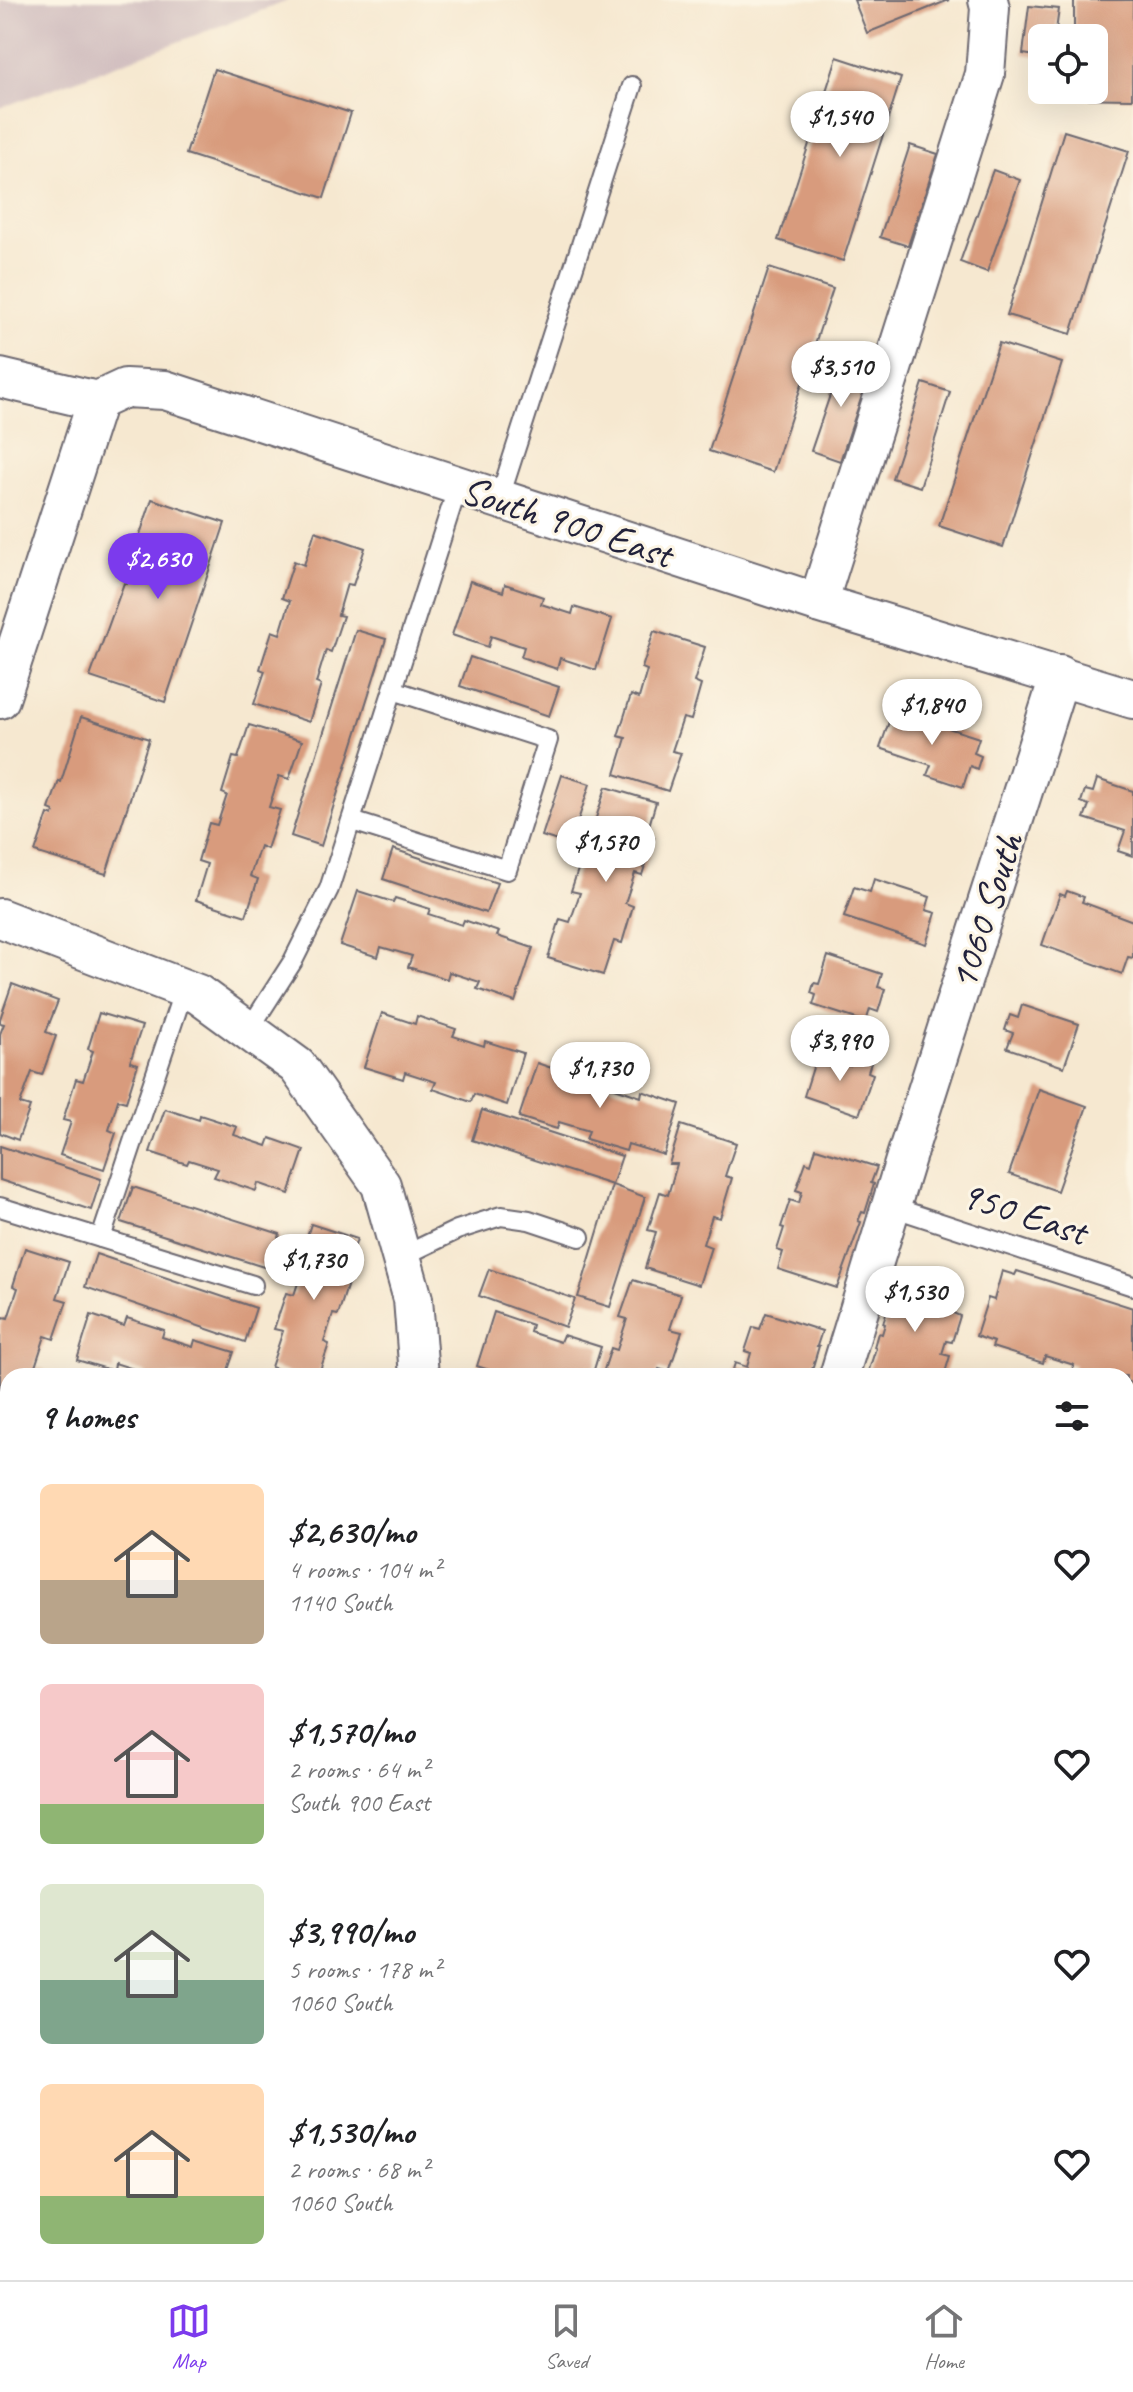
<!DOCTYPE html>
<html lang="en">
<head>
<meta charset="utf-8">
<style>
	:root { --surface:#fff; --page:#f2f2f2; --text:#202124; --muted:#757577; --line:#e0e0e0; --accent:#7c3aed }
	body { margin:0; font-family:Caveat,sans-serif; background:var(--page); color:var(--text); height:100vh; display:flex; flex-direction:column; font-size:30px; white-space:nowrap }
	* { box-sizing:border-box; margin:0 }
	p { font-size:26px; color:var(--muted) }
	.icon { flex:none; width:44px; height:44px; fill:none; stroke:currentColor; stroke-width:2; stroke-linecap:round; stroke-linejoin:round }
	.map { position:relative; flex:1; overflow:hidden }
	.details { position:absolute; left:0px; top:1368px; width:1134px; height:912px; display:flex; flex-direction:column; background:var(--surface); border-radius:24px 24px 0 0; box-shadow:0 8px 32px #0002 }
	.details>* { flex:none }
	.tools { position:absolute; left:1028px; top:24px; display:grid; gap:16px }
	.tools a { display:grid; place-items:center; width:80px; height:80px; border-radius:12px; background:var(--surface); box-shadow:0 8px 32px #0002; font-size:40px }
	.price { position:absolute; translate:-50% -68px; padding:0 18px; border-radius:28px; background:#fff; color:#222; font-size:26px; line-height:52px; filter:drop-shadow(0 2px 4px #0008) }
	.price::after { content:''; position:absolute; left:50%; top:48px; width:24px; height:18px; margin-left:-12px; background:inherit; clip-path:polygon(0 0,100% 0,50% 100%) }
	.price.on { background:var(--accent); color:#fff }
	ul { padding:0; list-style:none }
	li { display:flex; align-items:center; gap:24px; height:200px; padding:0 40px }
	li span { display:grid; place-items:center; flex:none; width:224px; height:160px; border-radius:12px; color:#555 }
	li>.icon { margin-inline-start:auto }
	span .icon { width:96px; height:96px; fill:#fffc; stroke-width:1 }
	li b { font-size:34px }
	h2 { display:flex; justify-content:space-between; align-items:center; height:96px; padding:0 40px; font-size:34px }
	.dock { display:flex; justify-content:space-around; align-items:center; height:112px; border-top:2px solid var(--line); background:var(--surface); font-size:22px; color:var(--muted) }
	.dock a { display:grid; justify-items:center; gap:4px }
	.dock .on { color:var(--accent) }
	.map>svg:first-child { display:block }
	.industrial { fill:#d2bfc0 }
	.building { fill:#d89b7d }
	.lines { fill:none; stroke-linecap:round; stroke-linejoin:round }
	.service-casing { stroke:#6c676f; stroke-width:22 }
	.minor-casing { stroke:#6c676f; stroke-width:42 }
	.service { stroke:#fff; stroke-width:18 }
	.minor { stroke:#fff; stroke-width:38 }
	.labels { text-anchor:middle; stroke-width:6; stroke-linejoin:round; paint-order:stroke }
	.street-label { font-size:40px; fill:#22223b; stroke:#fcf5e5 }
</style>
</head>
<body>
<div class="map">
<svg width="1133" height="2280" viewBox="0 0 1133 2280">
	<rect width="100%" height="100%" fill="#fcf5e5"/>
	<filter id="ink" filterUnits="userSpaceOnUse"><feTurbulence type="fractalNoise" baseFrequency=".0125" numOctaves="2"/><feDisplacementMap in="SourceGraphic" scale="16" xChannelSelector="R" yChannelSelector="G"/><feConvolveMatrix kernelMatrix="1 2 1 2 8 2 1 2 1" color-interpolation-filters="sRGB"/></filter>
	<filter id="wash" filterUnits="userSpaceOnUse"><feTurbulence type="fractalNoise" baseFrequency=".006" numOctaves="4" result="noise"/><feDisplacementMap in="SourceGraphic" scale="32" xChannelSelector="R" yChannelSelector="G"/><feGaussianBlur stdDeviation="1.8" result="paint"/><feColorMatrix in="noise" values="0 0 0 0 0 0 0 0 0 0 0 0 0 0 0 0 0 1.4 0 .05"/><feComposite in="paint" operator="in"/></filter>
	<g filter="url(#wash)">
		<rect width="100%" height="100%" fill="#f6e8d0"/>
		<path class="industrial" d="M 0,0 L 290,0 L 0,108 Z"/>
		<g id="blocks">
			<g class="building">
				<path d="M 854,0 L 949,0 L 867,33 Z"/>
				<path d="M 1074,0 L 1133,0 L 1132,99 L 1065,98 L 1065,90 L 1094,90 L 1094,38 L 1074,38 Z"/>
				<path d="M 1029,6 L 1059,9 L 1055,38 L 1042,38 L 1042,57 L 1023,54 Z"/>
				<path d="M 837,57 L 901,78 L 843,261 L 778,240 Z"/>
				<path d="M 214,69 L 351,113 L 324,198 L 186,154 Z"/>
				<path d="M 1064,131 L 1129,151 L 1071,334 L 1007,315 Z"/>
				<path d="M 910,145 L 938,154 L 908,246 L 880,237 Z"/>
				<path d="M 993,170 L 1020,180 L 987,272 L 960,262 Z"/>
				<path d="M 769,268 L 833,289 L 773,472 L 709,451 Z"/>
				<path d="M 999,343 L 1062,363 L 1003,547 L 939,526 Z"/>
				<path d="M 843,357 L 872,366 L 840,461 L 811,451 Z"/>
				<path d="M 923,383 L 950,392 L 920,487 L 892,478 Z"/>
				<path d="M 152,499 L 225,523 L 165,702 L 90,677 L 124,583 L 127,584 L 130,574 L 127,573 Z"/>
				<path d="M 315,531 L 365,548 L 353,585 L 347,584 L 338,615 L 343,616 L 331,652 L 326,650 L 316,683 L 321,685 L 309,722 L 254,704 L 265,671 L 260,669 L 272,631 L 280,634 L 290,601 L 282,598 L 294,561 L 304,565 Z"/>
				<path d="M 470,581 L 503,592 L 505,584 L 543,597 L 541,604 L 572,614 L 574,607 L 612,619 L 596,670 L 560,658 L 557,669 L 521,657 L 524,647 L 491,636 L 488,647 L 452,635 Z"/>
				<path d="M 356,630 L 386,639 L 321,846 L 291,836 Z"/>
				<path d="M 654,631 L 705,647 L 694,682 L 701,685 L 691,720 L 683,718 L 672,751 L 681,753 L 668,791 L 615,774 L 626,738 L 618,736 L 631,695 L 639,698 L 647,670 L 642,668 Z"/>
				<path d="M 470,657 L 559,687 L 549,716 L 460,686 Z"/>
				<path d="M 893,710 L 979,738 L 974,753 L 981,756 L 977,769 L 970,766 L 963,787 L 927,775 L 931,765 L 880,748 Z"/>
				<path d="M 81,717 L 149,739 L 106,874 L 35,852 L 48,814 L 53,816 L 54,811 L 49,809 L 59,781 L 61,782 Z"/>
				<path d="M 249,725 L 302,741 L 289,779 L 279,776 L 269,807 L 280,810 L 267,849 L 260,846 L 250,876 L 258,879 L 246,916 L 196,900 L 207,864 L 198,861 L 209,823 L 217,825 L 227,795 L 222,793 L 233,757 L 238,758 Z"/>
				<path d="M 562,775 L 590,784 L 570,845 L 542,836 Z"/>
				<path d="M 1097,779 L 1133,791 L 1133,856 L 1118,851 L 1125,831 L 1084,818 L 1089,805 L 1081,802 L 1085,790 L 1093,792 Z"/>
				<path d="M 606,787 L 656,802 L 646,836 L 654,838 L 642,875 L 635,873 L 625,903 L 633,906 L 622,943 L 614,941 L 603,975 L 548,958 L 560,919 L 570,922 L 580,893 L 571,891 L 582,857 L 592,860 L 604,823 L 595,821 Z"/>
				<path d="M 393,849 L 497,883 L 486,913 L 383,879 Z"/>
				<path d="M 874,879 L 930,897 L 926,910 L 936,913 L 926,944 L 844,917 L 854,887 L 870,892 Z"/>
				<path d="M 358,891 L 393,902 L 395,898 L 430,909 L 428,914 L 462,925 L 464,920 L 499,932 L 497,936 L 533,948 L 515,1002 L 477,989 L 480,982 L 449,972 L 447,979 L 408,967 L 412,956 L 381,947 L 378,957 L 340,945 Z"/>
				<path d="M 1067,891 L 1084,897 L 1082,902 L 1133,921 L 1133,958 L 1128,957 L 1122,974 L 1042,945 L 1060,894 L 1065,896 Z"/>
				<path d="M 828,956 L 882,974 L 878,987 L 885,989 L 878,1012 L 870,1009 L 866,1022 L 813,1005 L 816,995 L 811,993 L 814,983 L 819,984 Z"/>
				<path d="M 12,984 L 58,1001 L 46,1032 L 56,1036 L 42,1075 L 32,1072 L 20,1104 L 30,1107 L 18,1140 L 0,1133 L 0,1034 L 4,1024 L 0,1023 L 0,1019 Z"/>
				<path d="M 1022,1005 L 1079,1024 L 1064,1067 L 1007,1048 L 1013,1033 L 1005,1030 L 1010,1015 L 1018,1018 Z"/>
				<path d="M 99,1013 L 142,1026 L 130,1062 L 138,1064 L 126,1102 L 118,1100 L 109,1130 L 116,1133 L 104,1169 L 60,1155 L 71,1122 L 63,1120 L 76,1079 L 83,1081 L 93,1051 L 88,1049 Z"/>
				<path d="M 382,1013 L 415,1024 L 417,1016 L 456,1029 L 453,1036 L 484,1046 L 485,1041 L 523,1053 L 507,1105 L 474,1094 L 471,1102 L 433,1089 L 436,1082 L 405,1072 L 403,1079 L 364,1067 Z"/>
				<path d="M 854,1054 L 872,1060 L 868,1072 L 873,1074 L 859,1115 L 804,1096 L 817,1055 L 850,1066 Z"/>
				<path d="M 537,1063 L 572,1075 L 574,1070 L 610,1082 L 609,1086 L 641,1097 L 642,1091 L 680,1104 L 664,1155 L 628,1144 L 626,1151 L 586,1139 L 589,1131 L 559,1122 L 557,1129 L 519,1117 Z"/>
				<path d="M 1039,1089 L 1087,1106 L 1057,1191 L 1009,1174 Z"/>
				<path d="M 165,1109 L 199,1120 L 200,1115 L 237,1127 L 234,1135 L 267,1146 L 270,1138 L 304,1150 L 289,1194 L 258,1183 L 256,1191 L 214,1177 L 218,1169 L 189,1160 L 187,1164 L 150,1152 Z"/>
				<path d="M 482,1110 L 622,1156 L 612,1185 L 645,1197 L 610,1307 L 578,1297 L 612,1185 L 472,1140 Z"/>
				<path d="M 681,1125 L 736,1143 L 725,1176 L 732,1178 L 720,1218 L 712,1216 L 703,1244 L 711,1247 L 699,1285 L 645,1268 L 656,1232 L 648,1230 L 660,1192 L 668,1195 L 677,1164 L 669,1164 Z"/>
				<path d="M 0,1146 L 101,1179 L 91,1210 L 0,1180 Z"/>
				<path d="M 816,1148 L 877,1167 L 871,1183 L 874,1184 L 865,1213 L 862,1212 L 858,1221 L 861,1222 L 837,1288 L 778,1269 L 783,1252 L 777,1250 L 784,1228 L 781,1227 L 790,1200 L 799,1203 L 802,1192 L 796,1190 L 806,1162 L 811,1164 Z"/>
				<path d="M 133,1187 L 280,1234 L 270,1269 L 121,1222 Z"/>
				<path d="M 311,1224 L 357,1239 L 346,1273 L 350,1277 L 338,1315 L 333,1314 L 324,1342 L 329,1344 L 318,1376 L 299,1376 L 271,1367 L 283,1331 L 274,1329 L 286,1293 L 294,1295 L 305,1262 L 299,1260 Z"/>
				<path d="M 25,1248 L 69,1262 L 57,1298 L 67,1301 L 54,1339 L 45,1336 L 35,1367 L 45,1370 L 43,1376 L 8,1376 L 8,1397 L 0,1395 L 0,1325 L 3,1317 L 8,1318 L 18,1288 L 13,1286 Z"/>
				<path d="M 96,1254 L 256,1308 L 245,1342 L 85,1287 Z"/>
				<path d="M 489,1269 L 575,1299 L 565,1327 L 479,1296 Z"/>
				<path d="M 1002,1271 L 1015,1275 L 1017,1271 L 1133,1308 L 1133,1384 L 1126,1381 L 1126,1376 L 1074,1376 L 1071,1375 L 1074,1365 L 1045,1356 L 1043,1363 L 992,1347 L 994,1342 L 976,1336 L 988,1298 L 994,1300 Z"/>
				<path d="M 633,1280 L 681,1295 L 670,1329 L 682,1332 L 669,1372 L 659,1369 L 656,1376 L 602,1376 L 611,1348 L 617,1350 L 627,1319 L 620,1317 Z"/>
				<path d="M 900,1281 L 958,1299 L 953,1313 L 960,1316 L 952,1342 L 946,1341 L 942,1354 L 950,1356 L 944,1376 L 867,1376 L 876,1348 L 874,1347 L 878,1333 L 882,1334 L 885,1324 L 883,1323 L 893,1294 L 895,1295 Z"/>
				<path d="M 494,1312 L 532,1325 L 530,1332 L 560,1342 L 563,1335 L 601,1347 L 592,1376 L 507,1376 L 477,1366 Z"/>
				<path d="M 766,1313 L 822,1331 L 817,1346 L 819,1346 L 811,1373 L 809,1372 L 807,1376 L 731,1376 L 735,1363 L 747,1367 L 751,1353 L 745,1351 L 753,1327 L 760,1329 Z"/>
				<path d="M 91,1315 L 124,1326 L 127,1318 L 164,1330 L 162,1337 L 193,1347 L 195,1340 L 234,1352 L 226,1376 L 146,1376 L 146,1373 L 115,1363 L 114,1371 L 77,1360 Z"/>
				<path d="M 8,1584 L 8,1646 L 0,1646 L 0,1585 Z"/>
				<path d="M 0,1680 L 8,1680 L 8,1708 L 0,1709 Z"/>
				<path d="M 1126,1733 L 1133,1735 L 1133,1790 L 1126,1808 Z"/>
				<rect x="0" y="1756" width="8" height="29"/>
				<rect x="0" y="1814" width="8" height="67"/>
				<path d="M 1129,1932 L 1133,1933 L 1133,2095 L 1126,2093 L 1126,1942 Z"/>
				<path d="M 8,1966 L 8,2030 L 0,2031 L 0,1967 Z"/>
				<path d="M 8,2078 L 8,2106 L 0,2107 L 0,2080 Z"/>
				<path d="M 8,2163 L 8,2251 L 0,2252 L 0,2165 Z"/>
				<path d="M 531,2272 L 599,2272 L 596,2280 L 529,2280 Z"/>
				<path d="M 718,2272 L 851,2272 L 849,2280 L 716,2280 Z"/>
			</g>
		</g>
	</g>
	<g filter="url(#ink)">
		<use href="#blocks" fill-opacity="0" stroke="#6c676f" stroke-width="2"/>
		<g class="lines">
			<defs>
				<g id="service">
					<path d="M 499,500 L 632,86"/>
					<path d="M 352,821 L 507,870 L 548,740 L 393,690"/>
					<path d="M 248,1031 L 293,961 L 329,889 L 458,486"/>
					<path d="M 0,1207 L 253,1285"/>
					<path d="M 892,1207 L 1133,1286"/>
					<path d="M 101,1238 L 184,989"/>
					<path d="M 401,1257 L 457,1230 L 501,1216 L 529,1220 L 580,1237"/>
					<path d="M 0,1730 L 8,1729"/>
					<path d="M 1126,1830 L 1133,1832"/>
					<path d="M 1126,1891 L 1133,1869"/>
					<path d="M 0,2134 L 8,2132"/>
					<path d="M 370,2272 L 371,2280"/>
					<path d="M 21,2280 L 61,2272"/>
					<path d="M 695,2280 L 697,2272"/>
				</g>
				<g id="minor">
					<path d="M 0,378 L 97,401 L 125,388 L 165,390 L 818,603 L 1133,699"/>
					<path d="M 818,603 L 985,74 L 990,8 L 988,0"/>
					<path d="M 0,699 L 97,401"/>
					<path d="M 0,918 L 198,994 L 297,1066 L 381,1185 L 413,1299 L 419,1376"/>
					<path d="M 839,1376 L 906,1157 L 1060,675"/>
					<path d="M 0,1495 L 8,1496"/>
				</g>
			</defs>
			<use href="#service" class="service-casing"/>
			<use href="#minor" class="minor-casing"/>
			<use href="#service" class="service"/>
			<use href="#minor" class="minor"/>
		</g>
	</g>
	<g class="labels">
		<g class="street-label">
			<text transform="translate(567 521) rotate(18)" y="14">South 900 East</text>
			<text transform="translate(985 911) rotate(-72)" y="14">1060 South</text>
			<text transform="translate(1024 1212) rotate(18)" y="14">950 East</text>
		</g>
	</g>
</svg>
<div class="tools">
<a><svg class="icon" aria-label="locate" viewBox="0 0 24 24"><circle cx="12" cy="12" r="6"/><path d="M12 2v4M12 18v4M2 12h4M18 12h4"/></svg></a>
</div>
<b class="price" style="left:840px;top:159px">$1,540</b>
<b class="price" style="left:841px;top:409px">$3,510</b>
<b class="price on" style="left:158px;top:601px">$2,630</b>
<b class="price" style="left:932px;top:747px">$1,840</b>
<b class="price" style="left:606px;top:884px">$1,570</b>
<b class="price" style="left:840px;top:1083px">$3,990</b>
<b class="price" style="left:600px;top:1110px">$1,730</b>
<b class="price" style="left:314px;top:1302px">$1,730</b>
<b class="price" style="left:915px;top:1334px">$1,530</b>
<section class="details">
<h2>9 homes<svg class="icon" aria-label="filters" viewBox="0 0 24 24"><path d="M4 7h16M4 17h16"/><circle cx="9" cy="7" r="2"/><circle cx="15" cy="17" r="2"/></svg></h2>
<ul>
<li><span style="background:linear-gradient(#ffd9b3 60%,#b9a48a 0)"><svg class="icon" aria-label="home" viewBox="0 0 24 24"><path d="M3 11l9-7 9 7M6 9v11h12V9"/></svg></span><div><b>$2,630/mo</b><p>4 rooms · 104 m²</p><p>1140 South</p></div><svg class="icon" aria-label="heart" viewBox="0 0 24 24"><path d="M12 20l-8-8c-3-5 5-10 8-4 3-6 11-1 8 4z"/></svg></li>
<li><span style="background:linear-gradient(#f6c9c9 75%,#8fb573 0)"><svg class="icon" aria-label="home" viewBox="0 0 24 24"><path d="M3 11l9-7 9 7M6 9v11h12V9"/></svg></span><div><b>$1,570/mo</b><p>2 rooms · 64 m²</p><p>South 900 East</p></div><svg class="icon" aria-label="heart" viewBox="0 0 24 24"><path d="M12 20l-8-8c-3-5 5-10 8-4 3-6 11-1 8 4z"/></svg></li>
<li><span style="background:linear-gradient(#dfe7d0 60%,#7fa58c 0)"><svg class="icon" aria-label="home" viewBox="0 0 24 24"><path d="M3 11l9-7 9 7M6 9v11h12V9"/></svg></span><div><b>$3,990/mo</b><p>5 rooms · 178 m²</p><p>1060 South</p></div><svg class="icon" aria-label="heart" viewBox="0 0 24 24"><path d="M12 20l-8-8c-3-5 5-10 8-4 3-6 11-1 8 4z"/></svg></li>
<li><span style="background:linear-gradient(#ffd9b3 70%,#8fb573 0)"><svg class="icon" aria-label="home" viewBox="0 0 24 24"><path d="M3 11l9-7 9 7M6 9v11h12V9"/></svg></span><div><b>$1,530/mo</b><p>2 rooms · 68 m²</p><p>1060 South</p></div><svg class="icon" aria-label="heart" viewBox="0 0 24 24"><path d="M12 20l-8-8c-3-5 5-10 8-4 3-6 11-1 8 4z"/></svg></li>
</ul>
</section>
</div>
<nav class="dock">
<a class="on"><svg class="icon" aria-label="map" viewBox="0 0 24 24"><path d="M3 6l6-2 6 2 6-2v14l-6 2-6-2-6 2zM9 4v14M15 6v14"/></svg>Map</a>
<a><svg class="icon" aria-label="saved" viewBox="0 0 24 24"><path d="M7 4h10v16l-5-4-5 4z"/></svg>Saved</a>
<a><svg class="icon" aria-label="home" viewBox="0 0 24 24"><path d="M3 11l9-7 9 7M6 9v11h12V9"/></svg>Home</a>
</nav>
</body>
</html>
